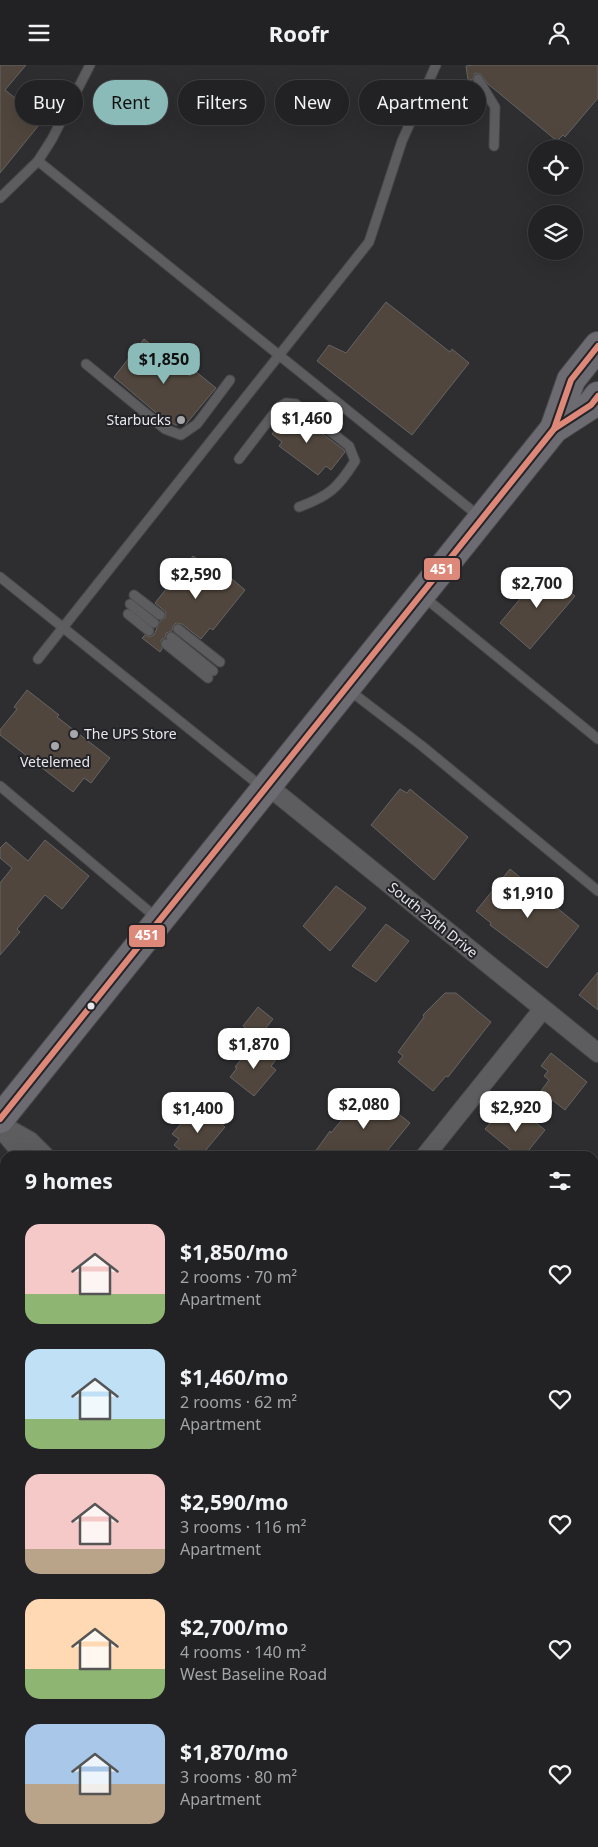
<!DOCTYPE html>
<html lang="en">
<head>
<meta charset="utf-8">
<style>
	:root { --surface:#222225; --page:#2e2f32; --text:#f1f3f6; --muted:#a2a4a7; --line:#3f3f42; --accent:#8bbbb9 }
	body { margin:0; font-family:"Noto Sans",sans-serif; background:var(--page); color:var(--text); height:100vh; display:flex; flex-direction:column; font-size:19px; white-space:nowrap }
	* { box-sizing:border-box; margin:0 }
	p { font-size:16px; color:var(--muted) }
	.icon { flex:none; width:28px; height:28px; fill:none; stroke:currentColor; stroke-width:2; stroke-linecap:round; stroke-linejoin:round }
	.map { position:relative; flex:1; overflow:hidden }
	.sheet { position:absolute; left:0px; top:1086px; width:599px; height:696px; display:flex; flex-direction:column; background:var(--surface); border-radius:15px 15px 0 0; box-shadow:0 5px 20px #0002,0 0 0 1px var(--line) }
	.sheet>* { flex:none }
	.top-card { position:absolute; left:15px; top:15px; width:569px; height:45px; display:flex; gap:10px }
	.tools { position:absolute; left:528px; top:75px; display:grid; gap:10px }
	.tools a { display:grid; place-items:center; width:55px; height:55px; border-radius:50%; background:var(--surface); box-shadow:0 5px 20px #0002,0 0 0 1px var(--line); font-size:25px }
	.price { position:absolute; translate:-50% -42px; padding:0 11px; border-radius:10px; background:#fff; color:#222; font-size:16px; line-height:32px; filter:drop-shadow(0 1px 2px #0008) }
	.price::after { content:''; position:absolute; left:50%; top:30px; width:15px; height:11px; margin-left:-8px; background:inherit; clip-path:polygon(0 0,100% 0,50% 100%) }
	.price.current { background:var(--accent); color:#111 }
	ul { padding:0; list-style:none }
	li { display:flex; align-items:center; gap:15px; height:125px; padding:0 25px }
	li span { display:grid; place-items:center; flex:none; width:140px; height:100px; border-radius:15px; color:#555 }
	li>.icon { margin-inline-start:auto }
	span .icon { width:60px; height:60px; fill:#fffc; stroke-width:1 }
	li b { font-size:21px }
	h2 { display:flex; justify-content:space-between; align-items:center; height:60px; padding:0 25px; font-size:21px }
	.chip { padding:0 18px; border-radius:22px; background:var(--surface); box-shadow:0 5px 20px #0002,0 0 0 1px var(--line); font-size:18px; line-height:45px }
	.chip.current { background:var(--accent); color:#111 }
	header { display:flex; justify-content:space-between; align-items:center; height:65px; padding:0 25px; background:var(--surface); font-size:22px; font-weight:700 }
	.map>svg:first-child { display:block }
	.building { fill:#50463d; stroke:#656464 }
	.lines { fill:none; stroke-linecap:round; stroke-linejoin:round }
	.lane-casing { stroke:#49494b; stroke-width:11 }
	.street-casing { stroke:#49494b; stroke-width:20 }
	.primary-casing { stroke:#49494b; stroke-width:30 }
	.lane { stroke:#5d5d5f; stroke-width:9 }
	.street { stroke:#5d5d5f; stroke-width:18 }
	.primary { stroke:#6b6b71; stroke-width:28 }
	.bus-1-casing { stroke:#232328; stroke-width:10 }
	.bus-1 { stroke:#de8879; stroke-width:6 }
	.poi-dot { fill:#a6a7aa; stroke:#232328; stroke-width:2 }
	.bus-dot { fill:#e7e8eb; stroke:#232328; stroke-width:2 }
	.labels { text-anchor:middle; stroke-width:4; stroke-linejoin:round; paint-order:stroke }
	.poi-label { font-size:14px; fill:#e7e8eb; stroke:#232328; text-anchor:end }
	.street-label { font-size:14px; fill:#e7e8eb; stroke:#232328 }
	.line-badge { stroke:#232328; stroke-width:2 }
	.badge-label { font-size:14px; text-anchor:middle; font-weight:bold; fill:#fff }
</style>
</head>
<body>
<header><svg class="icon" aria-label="menu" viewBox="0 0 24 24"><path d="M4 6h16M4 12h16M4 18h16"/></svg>Roofr<svg class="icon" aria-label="person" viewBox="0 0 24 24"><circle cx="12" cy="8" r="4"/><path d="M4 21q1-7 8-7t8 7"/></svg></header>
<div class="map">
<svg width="598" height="1782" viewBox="0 0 598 1782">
	<rect width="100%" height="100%" fill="#2e2e31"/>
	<g class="building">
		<path d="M 0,0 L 26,0 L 5,25 L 43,55 L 0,108 Z"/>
		<path d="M 474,0 L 598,0 L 598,33 L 565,72 L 563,70 L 557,76 L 488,19 L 481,9 L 475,8 L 472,15 L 468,15 L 466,1 Z"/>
		<path d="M 386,237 L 450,287 L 452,284 L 469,298 L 412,370 L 317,296 L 329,280 L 346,288 Z"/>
		<path d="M 144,274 L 190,311 L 195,306 L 216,323 L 186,359 L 175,360 L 162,350 L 161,352 L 114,312 Z"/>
		<path d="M 291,345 L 344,385 L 345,387 L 331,405 L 326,401 L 318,410 L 279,381 L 282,377 L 272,369 Z"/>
		<path d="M 193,491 L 203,498 L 207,493 L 245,525 L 213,565 L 210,563 L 201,574 L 182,559 L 176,558 L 173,561 L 172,566 L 166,568 L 165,573 L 161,575 L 162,584 L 160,587 L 142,573 L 145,570 L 149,572 L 154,570 L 160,556 L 165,553 L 166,547 L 155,538 L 174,514 L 171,511 L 184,494 L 188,497 Z"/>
		<path d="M 544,505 L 575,531 L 530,584 L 500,558 Z"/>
		<path d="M 27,625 L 59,650 L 57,652 L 110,693 L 91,718 L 84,713 L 73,727 L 0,670 L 0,665 L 17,644 L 14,642 Z"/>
		<path d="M 400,724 L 407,728 L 410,724 L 468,772 L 434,815 L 371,760 Z"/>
		<path d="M 45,775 L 89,811 L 62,844 L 45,830 L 17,864 L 20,867 L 0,890 L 0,818 L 12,803 L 0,793 L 0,783 L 6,777 L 28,796 Z"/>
		<path d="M 510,804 L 579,861 L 547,903 L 490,860 L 491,858 L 476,846 Z"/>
		<path d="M 336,821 L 366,843 L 330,886 L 303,861 Z"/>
		<path d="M 386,859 L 409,876 L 376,917 L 352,901 Z"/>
		<path d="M 598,907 L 598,945 L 579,930 Z"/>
		<path d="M 445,928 L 456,928 L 491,957 L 448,1012 L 446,1011 L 433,1026 L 398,997 L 403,991 L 398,987 L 424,952 L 423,950 Z"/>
		<path d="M 258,942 L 273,954 L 258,973 L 243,961 Z"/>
		<path d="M 254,978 L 276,995 L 271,1001 L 276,1005 L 254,1031 L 230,1012 L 237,1003 L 235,1002 Z"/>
		<path d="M 551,988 L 587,1017 L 565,1045 L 541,1026 L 549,1015 L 544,1011 L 548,1006 L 541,1001 Z"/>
		<path d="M 367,1024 L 410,1058 L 383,1091 L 312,1091 L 330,1066 L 331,1068 Z"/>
		<path d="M 202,1043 L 225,1062 L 201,1091 L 187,1091 L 174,1080 L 179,1074 L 172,1069 L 184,1055 L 189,1059 Z"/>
		<path d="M 520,1045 L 545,1065 L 524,1091 L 518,1091 L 485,1064 L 496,1051 L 503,1057 L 506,1052 L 511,1056 Z"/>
	</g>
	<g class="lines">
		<defs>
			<g id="lane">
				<path d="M 478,14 L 495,42 L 494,81"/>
				<path d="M 38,96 L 480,452"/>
				<path d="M 0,133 L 38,96 L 52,74 L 90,0"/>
				<path d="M 86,299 L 165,364 L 181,370 L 197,359 L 230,315"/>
				<path d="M 239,394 L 278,343 L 286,338 L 296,339 L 349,381 L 355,396 C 338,423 329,431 299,442"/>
				<path d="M 0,512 L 263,723"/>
				<path d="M 134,530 L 160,550"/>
				<path d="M 424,532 L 598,674"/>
				<path d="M 130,539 L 154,558"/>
				<path d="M 128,549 L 149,566"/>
				<path d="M 178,564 L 220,597"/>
				<path d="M 171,572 L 213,606"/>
				<path d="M 166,579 L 208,613"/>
				<path d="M 38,594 L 369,177 L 402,76 L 436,0"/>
				<path d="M 349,625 L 422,681 L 598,826"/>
				<path d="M 0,721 L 158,854"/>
			</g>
			<g id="street">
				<path d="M 268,721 L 598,988"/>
				<path d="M 0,1059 L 30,1076 L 45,1091"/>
				<path d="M 3,1066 L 24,1091"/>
				<path d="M 425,1091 L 543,944"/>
				<path d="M 594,1340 L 598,1343"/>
				<path d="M 0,1368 L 5,1355"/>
				<path d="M 129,1778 L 133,1782"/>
				<path d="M 287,1782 L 292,1778"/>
				<path d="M 571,1782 L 574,1778"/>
			</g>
			<g id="primary">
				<path d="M 554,364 L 571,315 L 598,281"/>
				<path d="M 0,1054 L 554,364 L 591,340 L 598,331"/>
			</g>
		</defs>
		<use href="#lane" class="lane-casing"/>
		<use href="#street" class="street-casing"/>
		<use href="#primary" class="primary-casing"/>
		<use href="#lane" class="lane"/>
		<use href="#street" class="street"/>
		<use href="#primary" class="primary"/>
		<defs>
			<g id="bus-1">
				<path d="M 554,364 L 571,315 L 598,281"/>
				<path d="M 0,1054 L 554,364 L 591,340 L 598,331"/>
			</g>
		</defs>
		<use href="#bus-1" class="bus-1-casing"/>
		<use href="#bus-1" class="bus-1"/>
	</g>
	<g class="poi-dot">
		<circle cx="181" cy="355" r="5"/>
		<circle cx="74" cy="669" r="5"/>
		<circle cx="55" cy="681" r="5"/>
	</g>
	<circle class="bus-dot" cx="91" cy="941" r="4.5"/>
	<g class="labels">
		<g class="poi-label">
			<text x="171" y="360">Starbucks</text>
			<text x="84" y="674" text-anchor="start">The UPS Store</text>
			<text x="55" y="702" text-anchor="middle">Vetelemed</text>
		</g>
		<g class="street-label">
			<text transform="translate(433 855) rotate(39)" y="5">South 20th Drive</text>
		</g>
	</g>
	<g class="line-badge">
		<rect x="423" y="492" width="38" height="24" rx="5" fill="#de8879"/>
		<rect x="128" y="859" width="38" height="24" rx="5" fill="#de8879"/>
	</g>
	<g class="badge-label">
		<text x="442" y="509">451</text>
		<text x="147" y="875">451</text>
	</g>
</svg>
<div class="tools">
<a><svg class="icon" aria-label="locate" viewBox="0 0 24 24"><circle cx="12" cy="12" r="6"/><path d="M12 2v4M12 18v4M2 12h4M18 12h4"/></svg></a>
<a><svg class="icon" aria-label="layers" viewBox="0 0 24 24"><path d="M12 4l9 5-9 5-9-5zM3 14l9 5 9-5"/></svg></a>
</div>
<b class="price current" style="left:164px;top:320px">$1,850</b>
<b class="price" style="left:307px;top:379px">$1,460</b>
<b class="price" style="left:196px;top:535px">$2,590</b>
<b class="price" style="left:537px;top:544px">$2,700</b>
<b class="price" style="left:528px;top:854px">$1,910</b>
<b class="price" style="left:254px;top:1005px">$1,870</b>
<b class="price" style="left:364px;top:1065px">$2,080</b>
<b class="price" style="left:516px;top:1068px">$2,920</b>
<b class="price" style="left:198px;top:1069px">$1,400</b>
<div class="top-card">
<a class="chip">Buy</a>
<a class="chip current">Rent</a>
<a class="chip">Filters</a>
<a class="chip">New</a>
<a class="chip">Apartment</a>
</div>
<section class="sheet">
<h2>9 homes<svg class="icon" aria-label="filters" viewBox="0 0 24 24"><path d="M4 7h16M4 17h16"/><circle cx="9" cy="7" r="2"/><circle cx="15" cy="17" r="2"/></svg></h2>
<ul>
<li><span style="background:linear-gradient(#f6c9c9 70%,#8fb573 0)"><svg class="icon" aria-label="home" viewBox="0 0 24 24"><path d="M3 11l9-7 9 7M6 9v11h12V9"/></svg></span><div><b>$1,850/mo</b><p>2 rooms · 70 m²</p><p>Apartment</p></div><svg class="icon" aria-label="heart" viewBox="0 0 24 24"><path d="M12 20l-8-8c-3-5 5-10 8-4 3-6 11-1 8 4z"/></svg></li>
<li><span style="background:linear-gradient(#bfe0f5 70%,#8fb573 0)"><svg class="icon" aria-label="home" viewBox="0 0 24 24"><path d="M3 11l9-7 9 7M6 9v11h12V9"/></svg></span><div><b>$1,460/mo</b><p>2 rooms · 62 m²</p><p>Apartment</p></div><svg class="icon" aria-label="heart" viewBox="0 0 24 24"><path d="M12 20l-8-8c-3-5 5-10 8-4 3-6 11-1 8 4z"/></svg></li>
<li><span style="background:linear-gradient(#f6c9c9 75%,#b9a48a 0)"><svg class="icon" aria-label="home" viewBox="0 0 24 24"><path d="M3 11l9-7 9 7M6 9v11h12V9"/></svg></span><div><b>$2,590/mo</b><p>3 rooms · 116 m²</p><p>Apartment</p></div><svg class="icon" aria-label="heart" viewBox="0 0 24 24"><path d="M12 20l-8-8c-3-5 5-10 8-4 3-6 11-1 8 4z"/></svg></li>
<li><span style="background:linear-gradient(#ffd9b3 70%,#8fb573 0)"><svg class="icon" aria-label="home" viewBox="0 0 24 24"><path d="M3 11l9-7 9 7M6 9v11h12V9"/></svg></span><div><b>$2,700/mo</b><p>4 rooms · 140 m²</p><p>West Baseline Road</p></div><svg class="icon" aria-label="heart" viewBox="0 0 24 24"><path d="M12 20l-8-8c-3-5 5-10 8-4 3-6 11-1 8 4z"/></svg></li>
<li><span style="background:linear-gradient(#a9c7e8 60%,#b9a48a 0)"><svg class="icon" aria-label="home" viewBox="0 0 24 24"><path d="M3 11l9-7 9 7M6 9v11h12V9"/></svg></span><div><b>$1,870/mo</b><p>3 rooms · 80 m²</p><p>Apartment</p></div><svg class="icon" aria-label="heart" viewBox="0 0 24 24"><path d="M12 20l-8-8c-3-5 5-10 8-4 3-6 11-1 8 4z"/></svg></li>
</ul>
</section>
</div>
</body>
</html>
